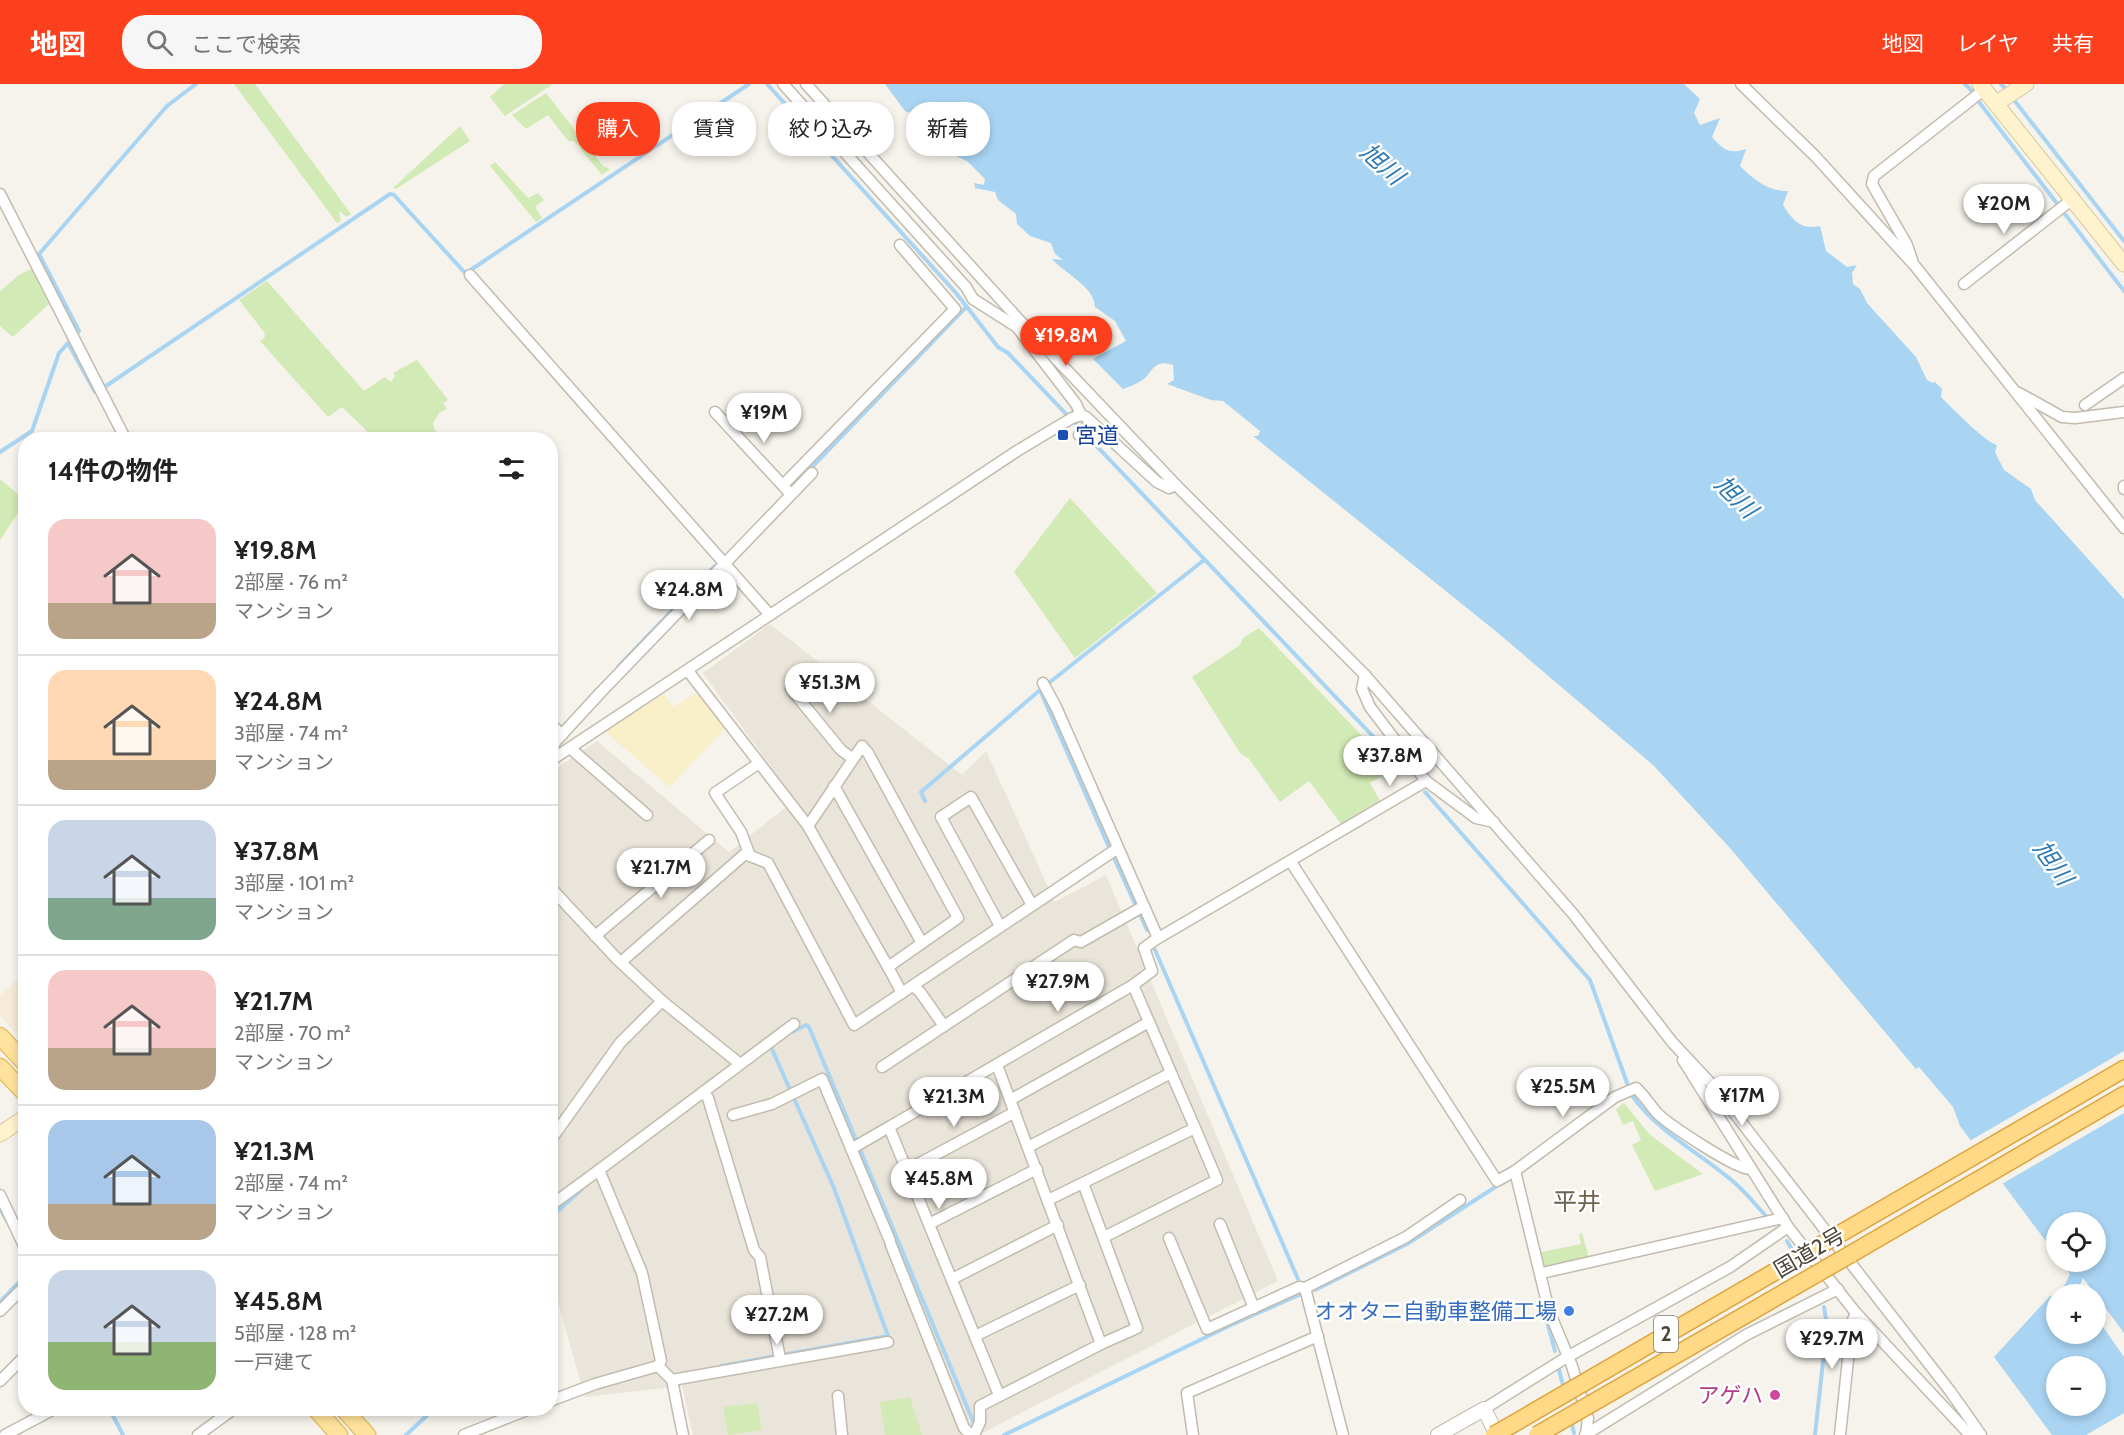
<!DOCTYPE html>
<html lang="ja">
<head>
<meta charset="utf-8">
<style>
	:root { --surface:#fff; --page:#f6f6f6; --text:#222; --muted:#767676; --line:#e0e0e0; --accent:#fc3f1d }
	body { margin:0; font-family:Cabin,"Noto Sans JP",sans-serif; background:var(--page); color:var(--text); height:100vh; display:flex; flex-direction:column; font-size:22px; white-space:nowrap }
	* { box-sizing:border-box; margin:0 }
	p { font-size:20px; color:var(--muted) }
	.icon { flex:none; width:33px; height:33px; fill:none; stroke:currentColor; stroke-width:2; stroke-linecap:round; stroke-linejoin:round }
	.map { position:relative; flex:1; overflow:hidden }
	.details { position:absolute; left:18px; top:348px; width:540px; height:984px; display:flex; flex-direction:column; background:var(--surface); border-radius:24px; box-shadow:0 3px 9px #0003 }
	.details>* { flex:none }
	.hud { position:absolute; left:576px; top:18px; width:570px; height:54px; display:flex; gap:12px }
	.controls { position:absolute; left:2046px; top:1128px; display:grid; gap:12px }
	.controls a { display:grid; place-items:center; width:60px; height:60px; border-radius:50%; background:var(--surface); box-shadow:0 3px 9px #0003; font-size:30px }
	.price { position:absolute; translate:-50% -51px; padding:0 14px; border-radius:21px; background:#fff; color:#222; font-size:20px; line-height:39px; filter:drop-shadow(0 2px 3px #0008) }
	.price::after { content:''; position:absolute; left:50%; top:36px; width:18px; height:14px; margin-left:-9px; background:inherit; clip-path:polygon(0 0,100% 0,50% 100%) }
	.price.selected { background:var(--accent); color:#fff }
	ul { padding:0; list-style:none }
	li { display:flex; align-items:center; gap:18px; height:150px; padding:0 30px }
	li+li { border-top:2px solid var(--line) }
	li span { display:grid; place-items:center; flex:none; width:168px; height:120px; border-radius:18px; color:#555 }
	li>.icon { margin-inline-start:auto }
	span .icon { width:72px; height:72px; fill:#fffc; stroke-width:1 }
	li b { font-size:26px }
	h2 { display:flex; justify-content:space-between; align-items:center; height:72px; padding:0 30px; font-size:26px }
	.chip { padding:0 21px; border-radius:24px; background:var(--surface); box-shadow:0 3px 9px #0003; font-size:21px; line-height:54px }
	.chip.selected { background:var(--accent); color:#fff }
	header { display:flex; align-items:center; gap:36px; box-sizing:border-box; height:84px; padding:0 30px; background:var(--accent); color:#fff }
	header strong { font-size:28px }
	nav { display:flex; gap:33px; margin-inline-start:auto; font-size:21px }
	.search { width:420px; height:54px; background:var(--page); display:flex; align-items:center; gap:15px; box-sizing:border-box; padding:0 21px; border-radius:24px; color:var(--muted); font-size:22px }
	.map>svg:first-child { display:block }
	.residential { fill:#eae5da }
	.commercial { fill:#f7ead8 }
	.green { fill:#d2eab5 }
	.sand { fill:#f9efc9 }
	.water { fill:#a9d4f2; fill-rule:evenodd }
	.pier { fill:#f6f3ec }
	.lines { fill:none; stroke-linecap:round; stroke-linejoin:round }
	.stream { stroke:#a9d4f2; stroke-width:4 }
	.minor-casing { stroke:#c2bbae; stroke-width:13 }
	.tertiary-casing { stroke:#c2bbae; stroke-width:16 }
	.secondary-casing { stroke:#d6c79b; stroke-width:17 }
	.primary-casing { stroke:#e6c16a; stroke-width:19 }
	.trunk-casing { stroke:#e0a43c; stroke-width:19 }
	.minor { stroke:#fff; stroke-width:10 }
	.tertiary { stroke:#fff; stroke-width:14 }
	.secondary { stroke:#fff3cd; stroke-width:15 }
	.primary { stroke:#ffe39c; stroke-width:16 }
	.trunk { stroke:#ffd985; stroke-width:16 }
	.trunk-bridge-casing { stroke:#e0a43c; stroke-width:19; stroke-linecap:butt }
	.trunk-bridge { stroke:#ffd985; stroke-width:16 }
	.transit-dot { fill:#1a4fb4; stroke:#fff; stroke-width:2 }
	.shop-dot { fill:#3f7fe0; stroke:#fff; stroke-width:2 }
	.hotel-dot { fill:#d1479c; stroke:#fff; stroke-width:2 }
	.labels { text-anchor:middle; stroke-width:5; stroke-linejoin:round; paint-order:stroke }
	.shield { fill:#fff; stroke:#817c74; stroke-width:1.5 }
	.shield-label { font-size:21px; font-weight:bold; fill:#4b4439 }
	.transit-label { font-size:22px; fill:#164399; stroke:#fff; text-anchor:start }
	.street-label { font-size:22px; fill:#4b4439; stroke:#fff }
	.shop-label { font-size:22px; fill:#366cbe; stroke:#fff; text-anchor:end }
	.hotel-label { font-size:22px; fill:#b23c85; stroke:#fff; text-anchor:end }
	.water-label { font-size:24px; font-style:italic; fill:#2e7ab2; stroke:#fff }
	.neighbourhood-label { font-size:24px; fill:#6e6250; stroke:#fff }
</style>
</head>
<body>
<header>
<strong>地図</strong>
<div class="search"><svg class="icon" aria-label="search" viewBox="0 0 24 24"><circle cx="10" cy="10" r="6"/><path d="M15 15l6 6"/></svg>ここで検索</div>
<nav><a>地図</a><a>レイヤ</a><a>共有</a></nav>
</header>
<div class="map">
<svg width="2124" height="1351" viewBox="0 0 2124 1351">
	<rect width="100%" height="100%" fill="#f6f3ec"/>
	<path class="residential" d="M 770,540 L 962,691 L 986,667 L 1055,818 L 1106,791 L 1278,1197 L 978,1351 L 693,1351 L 682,1302 L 585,1313 L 551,1194 L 551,688 L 597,657 L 729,768 L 795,716 L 703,589 Z"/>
	<path class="commercial" d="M 25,888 L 25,959 L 0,932 L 0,912 Z"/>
	<g class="green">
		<path d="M 234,0 L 255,0 L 351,130 L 347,133 L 339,127 L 341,137 L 337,139 Z"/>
		<path d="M 504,0 L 553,0 L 505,32 L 490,13 Z"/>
		<path d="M 546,9 L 603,82 L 610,85 L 602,91 L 574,57 L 568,57 L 548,31 L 526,45 L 512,31 Z"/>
		<path d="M 460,42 L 470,57 L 396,105 L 393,104 Z"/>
		<path d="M 495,78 L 528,114 L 538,109 L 544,116 L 535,123 L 542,134 L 536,138 L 490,82 Z"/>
		<path d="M 31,185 L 49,220 L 13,253 L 0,242 L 0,207 L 19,191 Z"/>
		<path d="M 267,197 L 364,307 L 385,293 L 391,298 L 395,292 L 393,289 L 417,276 L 448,316 L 443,319 L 447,325 L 440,328 L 433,339 L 434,345 L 443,355 L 375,355 L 342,323 L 328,333 L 260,257 L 265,253 L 264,248 L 239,216 Z"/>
		<path d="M 0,395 L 26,417 L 0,456 Z"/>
		<path d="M 1070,414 L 1157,509 L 1075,574 L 1014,488 Z"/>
		<path d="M 1259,544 L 1363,653 L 1361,660 L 1387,689 L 1370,699 L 1380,717 L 1341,740 L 1309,697 L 1280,718 L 1249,675 L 1240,669 L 1192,593 L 1240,561 L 1243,554 Z"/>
		<path d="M 1624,1019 L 1650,1051 L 1703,1090 L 1655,1107 L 1632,1061 L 1641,1056 L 1633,1037 L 1623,1041 L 1616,1025 Z"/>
		<path d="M 1582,1149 L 1589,1174 L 1546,1184 L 1539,1180 L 1537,1169 L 1581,1160 L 1579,1150 Z"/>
		<path d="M 910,1313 L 922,1351 L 885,1351 L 880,1318 Z"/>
		<path d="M 757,1319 L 762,1346 L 728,1351 L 723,1323 Z"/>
	</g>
	<path class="sand" d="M 699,608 L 726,644 L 669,703 L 605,647 L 664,610 L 673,623 Z"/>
	<g class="water">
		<path d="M 885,0 L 1684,0 L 1700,15 L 1694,29 L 1700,41 L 1720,34 L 1712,53 C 1723,65 1729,71 1746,65 L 1740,82 C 1753,95 1769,108 1788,107 L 1783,121 C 1793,137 1801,146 1820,142 L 1826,167 L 1847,183 L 1857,181 L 1852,189 L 1853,200 L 1860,205 L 1867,219 L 1916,273 L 1927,296 L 1933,299 L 1934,297 L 1942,305 L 1941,313 C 1951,323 1986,359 1997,361 L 1995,368 L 2004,386 L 2031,405 L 2035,416 L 2124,515 L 2124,1249 L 2083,1194 L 2077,1208 L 2079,1210 L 2060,1210 L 2070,1190 L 2061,1178 L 2096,1178 L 2096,1138 L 2056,1138 L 2056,1171 L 1960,1042 L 1953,1023 L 1919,983 L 1916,985 L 1730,764 L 1653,681 L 1498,549 L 1253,352 L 1258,352 L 1260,347 L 1223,317 L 1211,316 L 1167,300 L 1174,296 L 1173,281 C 1152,274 1153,290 1141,297 C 1136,300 1129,303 1123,305 L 1093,275 L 1126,257 L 1115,237 L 1095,223 C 1095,203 1064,189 1052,175 L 1063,176 L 1055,170 L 1051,159 L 1030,152 L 1017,140 L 1016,130 L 998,116 L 995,108 L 975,104 L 974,99 L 984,101 L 985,95 L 967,77 L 958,73 L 942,53 L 933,50 L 919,39 L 915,31 L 905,27 Z"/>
		<path d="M 2056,1211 L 2056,1250 L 2096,1250 L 2096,1233 L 2124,1273 L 2124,1329 L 2086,1351 L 2052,1351 L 1994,1273 L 2050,1212 ZM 2056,1282 L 2096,1282 L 2096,1322 L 2056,1322 Z"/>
	</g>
	<path class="pier" d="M 2124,967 L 2124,1029 L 2000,1101 L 1968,1058 Z"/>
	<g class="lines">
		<g class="stream">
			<path d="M 767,0 L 956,209 L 998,263 L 1008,269 L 1407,688"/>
			<path d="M 1965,0 L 1972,7"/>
			<path d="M 2001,0 L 2004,3"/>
			<path d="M 2014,16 L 2124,157"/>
			<path d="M 1979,18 L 2124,207"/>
			<path d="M 472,185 L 749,0"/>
			<path d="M 69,261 L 95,308"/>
			<path d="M 106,302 L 390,110 L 394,111 L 466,190"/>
			<path d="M 0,368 L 32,347 L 59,269 L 79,247 L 39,170 L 167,22 L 196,0"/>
			<path d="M 809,386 L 966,223"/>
			<path d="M 618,583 L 715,482"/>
			<path d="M 1040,606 L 1108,761"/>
			<path d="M 1425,708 L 1590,896 L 1631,1010 C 1659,1050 1701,1069 1736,1100 C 1746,1109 1755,1120 1765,1131"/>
			<path d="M 925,717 L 921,708 L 1040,606 L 1204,476"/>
			<path d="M 1115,776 L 1147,846"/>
			<path d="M 1155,866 L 1298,1195"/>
			<path d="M 792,948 L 806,941 L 809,943 L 973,1337"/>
			<path d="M 0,1124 L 7,1137"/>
			<path d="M 550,1134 L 582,1105"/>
			<path d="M 1787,1157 L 1795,1171"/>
			<path d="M 1315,1206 L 1407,1160 L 1500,1100"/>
			<path d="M 0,1218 L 26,1191"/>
			<path d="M 1545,1230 L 1555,1267"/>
			<path d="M 721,1282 L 888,1252 L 834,1104 L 771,963"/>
			<path d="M 1559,1286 L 1564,1305"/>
			<path d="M 109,1324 L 123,1351"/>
			<path d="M 1571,1336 L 1574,1349"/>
			<path d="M 406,1351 L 435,1324"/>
			<path d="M 1004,1351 L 1231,1241 L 1301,1210"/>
			<path d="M 1815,1351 L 1827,1241 L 1824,1223"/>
		</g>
		<defs>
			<g id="minor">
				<path d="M 783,0 L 966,203 L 973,215 L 1017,243"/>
				<path d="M 806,0 L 1021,238 L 1176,401 L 1365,591 L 1574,831 L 1672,958 L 1714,1003 L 1950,1307 L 1981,1351"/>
				<path d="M 1741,0 L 1815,72 L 1915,182 L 2124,444"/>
				<path d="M 0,110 L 126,356"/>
				<path d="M 1912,176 L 1907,161 L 1872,100 L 1874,92 L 1985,5"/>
				<path d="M 470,191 L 770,531"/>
				<path d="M 1964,200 L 2074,114"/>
				<path d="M 1020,239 L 1017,243 L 1076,320 L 1081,331"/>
				<path d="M 2019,309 L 2062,333 L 2075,334 L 2124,328"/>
				<path d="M 2085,321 L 2124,294"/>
				<path d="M 715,328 L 787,406"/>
				<path d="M 1079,351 L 1091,338"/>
				<path d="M 783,401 L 955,225 L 900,161"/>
				<path d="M 2124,402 L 2124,405"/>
				<path d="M 688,587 L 808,742"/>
				<path d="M 1365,591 L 1362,605 L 1370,623 L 1426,697"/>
				<path d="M 1043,599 L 1056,623 L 1158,854"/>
				<path d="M 791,605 L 841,666 L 852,674"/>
				<path d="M 550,639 L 562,651"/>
				<path d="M 862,662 L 868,669 L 958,834 L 888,883 L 808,742 Z"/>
				<path d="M 570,664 L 647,731"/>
				<path d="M 550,677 L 1017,367 L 1072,334 L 1081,331 L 1086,333 L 1157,398 L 1169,404 L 1176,401"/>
				<path d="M 550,677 L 555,658 L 601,608 L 812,389"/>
				<path d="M 834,702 L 922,859"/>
				<path d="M 750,772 L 741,748 L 715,709 L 759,679"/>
				<path d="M 1291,778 L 1497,1097 L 1515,1087 L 1615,1013 L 1636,1004 C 1644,1011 1650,1021 1657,1029 C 1668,1040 1738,1087 1751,1085"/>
				<path d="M 550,803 L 617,875 L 662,917 L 620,959 L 550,1057"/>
				<path d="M 1000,842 L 941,733 L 971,713 L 1032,821"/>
				<path d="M 595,852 L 709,756"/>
				<path d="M 621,878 L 745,770 L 768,779 L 854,941 L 1118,764"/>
				<path d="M 888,883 L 902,909"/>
				<path d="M 913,902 L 920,908 L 944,942"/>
				<path d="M 662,917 L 740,980"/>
				<path d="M 1683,976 L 1788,1143 L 1856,1229 L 1970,1351"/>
				<path d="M 882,983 L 1074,856 L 1081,858 L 1144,822"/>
				<path d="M 703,1008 L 708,1014 L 754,1166 L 760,1173 L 780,1275"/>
				<path d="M 1010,1016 L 1149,938"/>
				<path d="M 733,1031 L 772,1020 L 822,995 L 890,1157"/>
				<path d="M 1028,1063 L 1171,989"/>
				<path d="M 851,1065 L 889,1043"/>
				<path d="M 599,1086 L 794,940"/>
				<path d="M 907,1086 L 1015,1028"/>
				<path d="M 1515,1087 L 1549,1227 L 1572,1282 L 1588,1334 L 1586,1351"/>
				<path d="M 1083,1099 L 1137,1244 L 1101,1260"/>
				<path d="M 0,1111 L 26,1166"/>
				<path d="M 1048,1116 L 1195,1044 L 1133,901"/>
				<path d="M 550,1122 L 599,1086 L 642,1189 L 661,1277 L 658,1282"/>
				<path d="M 929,1140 L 1037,1085"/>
				<path d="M 1220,1140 L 1254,1224"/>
				<path d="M 1104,1153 L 1217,1096 L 1195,1044"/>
				<path d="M 1169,1154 L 1207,1245 L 1299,1203 L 1305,1204 L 1406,1153 L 1460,1116"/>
				<path d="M 891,1161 L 964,1344 L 971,1351"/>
				<path d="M 1542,1189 L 1783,1134"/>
				<path d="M 952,1195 L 1058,1141"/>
				<path d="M 1305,1204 L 1343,1351"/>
				<path d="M 0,1227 L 26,1201"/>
				<path d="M 975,1252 L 1080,1201"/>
				<path d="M 658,1282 L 672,1296 L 683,1351"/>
				<path d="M 672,1296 L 888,1258"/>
				<path d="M 0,1297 L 26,1271"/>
				<path d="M 999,1311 L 889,1043 L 1133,901 L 1152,887 L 1144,864 L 1155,856 L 1426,697 L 1476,734 L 1494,738"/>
				<path d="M 838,1312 L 842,1351"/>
				<path d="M 550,1317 L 595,1300 L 658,1282"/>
				<path d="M 1484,1325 L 1567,1273 L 1730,1183 L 1788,1143"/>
				<path d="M 5,1351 L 56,1324"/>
				<path d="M 198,1351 L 235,1324"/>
				<path d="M 464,1351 L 532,1324"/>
				<path d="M 974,1351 L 980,1338 L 980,1322 L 1101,1260 L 997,981"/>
				<path d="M 1193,1351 L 1187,1309 L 1318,1252"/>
				<path d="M 1585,1351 L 1746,1251 L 1838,1205"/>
				<path d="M 1840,1351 L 1852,1238 L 1856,1229"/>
			</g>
			<path id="tertiary" d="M 1438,1351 L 1484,1325 L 1497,1351"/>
			<g id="secondary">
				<path d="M 1980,0 L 2124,180"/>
				<path d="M 1997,19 L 2026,0"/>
				<path d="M 0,1050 L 26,1033"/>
			</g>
			<g id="primary">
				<path d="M 0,952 L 26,980"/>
				<path d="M 0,983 L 26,1010"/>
				<path d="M 315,1324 L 339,1351"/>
				<path d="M 343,1324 L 367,1351"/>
			</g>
			<g id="trunk">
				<path d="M 1838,1151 L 2124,985"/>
				<path d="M 1851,1170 L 2124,1011"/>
			</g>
		</defs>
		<use href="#minor" class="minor-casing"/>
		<use href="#tertiary" class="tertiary-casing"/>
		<use href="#secondary" class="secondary-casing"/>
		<use href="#primary" class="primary-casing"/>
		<use href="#trunk" class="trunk-casing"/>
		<use href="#minor" class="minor"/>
		<use href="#tertiary" class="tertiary"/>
		<use href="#secondary" class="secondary"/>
		<use href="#primary" class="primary"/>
		<use href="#trunk" class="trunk"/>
		<defs>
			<g id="trunk-bridge">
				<path d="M 1494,1351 L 1838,1151"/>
				<path d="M 1537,1351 L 1851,1170"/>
			</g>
		</defs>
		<use href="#trunk-bridge" class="trunk-bridge-casing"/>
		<use href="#trunk-bridge" class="trunk-bridge"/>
	</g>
	<rect class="transit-dot" x="1057" y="345" width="12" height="12" rx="3"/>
	<circle class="shop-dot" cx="1569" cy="1227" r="6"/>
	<circle class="hotel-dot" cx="1775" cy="1311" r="6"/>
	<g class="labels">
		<rect class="shield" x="1654" y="1232" width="24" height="36" rx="4.5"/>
		<g class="shield-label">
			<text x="1666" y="1257">2</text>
		</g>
		<g class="transit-label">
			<text x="1075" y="359">宮道</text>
		</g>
		<g class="street-label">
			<text transform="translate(1809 1168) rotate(-30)" y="8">国道2号</text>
		</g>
		<g class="shop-label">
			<text x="1557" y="1235">オオタニ自動車整備工場</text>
		</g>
		<g class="hotel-label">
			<text x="1763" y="1319">アゲハ</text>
		</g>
		<g class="water-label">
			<text transform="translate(1382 80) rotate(42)" y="8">旭川</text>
			<text transform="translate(1736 413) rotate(45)" y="8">旭川</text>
			<text transform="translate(2053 779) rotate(54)" y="8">旭川</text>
		</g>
		<g class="neighbourhood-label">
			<text x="1577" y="1126">平井</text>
		</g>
	</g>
</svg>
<div class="controls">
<a><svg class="icon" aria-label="locate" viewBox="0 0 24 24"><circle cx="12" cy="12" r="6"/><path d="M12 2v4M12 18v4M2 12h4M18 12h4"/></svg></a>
<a>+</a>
<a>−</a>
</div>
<b class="price" style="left:2004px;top:151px">¥20M</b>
<b class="price selected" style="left:1066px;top:283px">¥19.8M</b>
<b class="price" style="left:764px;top:360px">¥19M</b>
<b class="price" style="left:689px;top:537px">¥24.8M</b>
<b class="price" style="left:830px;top:630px">¥51.3M</b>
<b class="price" style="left:1390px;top:703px">¥37.8M</b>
<b class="price" style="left:661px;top:815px">¥21.7M</b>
<b class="price" style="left:1058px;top:929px">¥27.9M</b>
<b class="price" style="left:1563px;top:1034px">¥25.5M</b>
<b class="price" style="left:1742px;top:1043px">¥17M</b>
<b class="price" style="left:954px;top:1044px">¥21.3M</b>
<b class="price" style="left:939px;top:1126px">¥45.8M</b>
<b class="price" style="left:777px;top:1262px">¥27.2M</b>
<b class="price" style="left:1832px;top:1286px">¥29.7M</b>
<div class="hud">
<a class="chip selected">購入</a>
<a class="chip">賃貸</a>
<a class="chip">絞り込み</a>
<a class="chip">新着</a>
</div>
<section class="details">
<h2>14件の物件<svg class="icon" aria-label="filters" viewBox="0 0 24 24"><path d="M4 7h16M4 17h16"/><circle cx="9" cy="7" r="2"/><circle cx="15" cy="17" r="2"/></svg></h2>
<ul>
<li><span style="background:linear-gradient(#f6c9c9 70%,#b9a48a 0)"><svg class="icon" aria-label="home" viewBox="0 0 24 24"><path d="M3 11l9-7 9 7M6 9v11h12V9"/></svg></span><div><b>¥19.8M</b><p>2部屋 · 76 m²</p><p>マンション</p></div></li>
<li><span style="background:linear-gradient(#ffd9b3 75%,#b9a48a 0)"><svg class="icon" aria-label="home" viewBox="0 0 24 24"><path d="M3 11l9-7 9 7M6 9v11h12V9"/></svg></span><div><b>¥24.8M</b><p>3部屋 · 74 m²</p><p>マンション</p></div></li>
<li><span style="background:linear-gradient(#c9d6e8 65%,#7fa58c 0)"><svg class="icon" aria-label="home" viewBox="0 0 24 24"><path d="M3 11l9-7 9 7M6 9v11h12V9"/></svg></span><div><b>¥37.8M</b><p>3部屋 · 101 m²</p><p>マンション</p></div></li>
<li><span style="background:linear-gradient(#f6c9c9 65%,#b9a48a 0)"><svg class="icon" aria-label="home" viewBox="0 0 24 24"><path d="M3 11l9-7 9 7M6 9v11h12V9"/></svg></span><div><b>¥21.7M</b><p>2部屋 · 70 m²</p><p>マンション</p></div></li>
<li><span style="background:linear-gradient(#a9c7e8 70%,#b9a48a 0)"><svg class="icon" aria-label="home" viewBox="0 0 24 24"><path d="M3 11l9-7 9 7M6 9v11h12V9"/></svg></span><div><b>¥21.3M</b><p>2部屋 · 74 m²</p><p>マンション</p></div></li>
<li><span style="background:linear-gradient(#c9d6e8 60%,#8fb573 0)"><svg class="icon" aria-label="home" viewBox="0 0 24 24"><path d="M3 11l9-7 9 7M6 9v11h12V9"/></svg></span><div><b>¥45.8M</b><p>5部屋 · 128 m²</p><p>一戸建て</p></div></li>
</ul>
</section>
</div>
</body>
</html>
